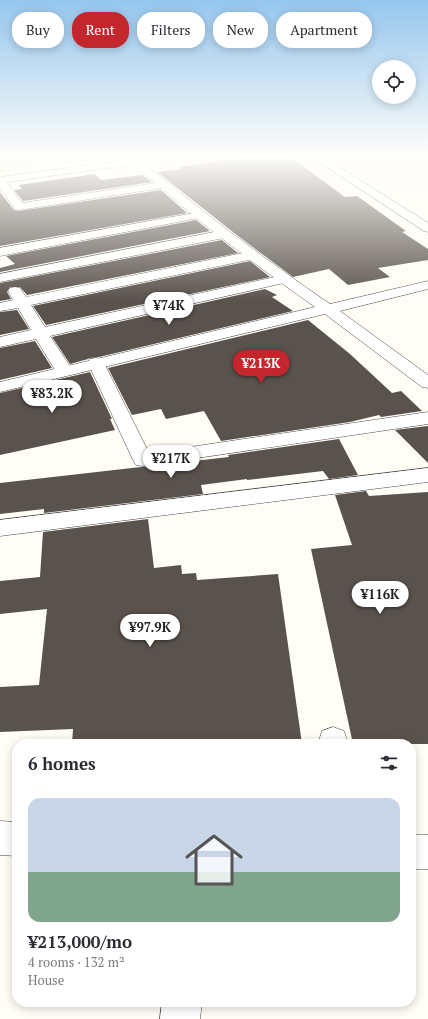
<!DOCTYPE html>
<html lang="en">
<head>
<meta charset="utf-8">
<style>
	:root { --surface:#fff; --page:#f7f7f7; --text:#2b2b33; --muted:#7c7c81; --accent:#c4262e }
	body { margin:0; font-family:"PT Serif",serif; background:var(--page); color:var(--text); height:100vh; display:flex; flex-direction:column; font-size:15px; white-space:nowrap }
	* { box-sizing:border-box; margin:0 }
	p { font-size:13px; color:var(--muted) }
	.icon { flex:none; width:22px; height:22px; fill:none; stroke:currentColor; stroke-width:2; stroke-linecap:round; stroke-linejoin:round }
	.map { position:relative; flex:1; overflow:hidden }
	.drawer { position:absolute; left:12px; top:739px; width:404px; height:268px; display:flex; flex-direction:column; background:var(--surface); border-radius:16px; box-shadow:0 2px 10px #0003 }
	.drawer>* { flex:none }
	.guide { position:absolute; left:12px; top:12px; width:404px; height:36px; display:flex; gap:8px }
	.fabs { position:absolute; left:372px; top:60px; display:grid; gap:8px }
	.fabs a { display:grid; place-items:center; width:44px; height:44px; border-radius:50%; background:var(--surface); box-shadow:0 2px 10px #0003; font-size:20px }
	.price { position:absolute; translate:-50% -34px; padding:0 9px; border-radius:14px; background:#fff; color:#222; font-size:13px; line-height:26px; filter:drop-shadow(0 1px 2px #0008) }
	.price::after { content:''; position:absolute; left:50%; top:24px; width:12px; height:9px; margin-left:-6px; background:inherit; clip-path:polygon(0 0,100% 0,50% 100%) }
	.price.current { background:var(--accent); color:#fff }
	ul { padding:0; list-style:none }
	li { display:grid; align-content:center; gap:8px; height:212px; padding:0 16px }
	li span { display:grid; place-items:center; height:124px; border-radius:12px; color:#555 }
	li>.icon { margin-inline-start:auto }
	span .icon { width:72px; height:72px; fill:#fffc; stroke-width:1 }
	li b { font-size:17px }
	h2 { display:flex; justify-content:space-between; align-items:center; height:48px; padding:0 16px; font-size:17px }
	.tag { padding:0 14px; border-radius:16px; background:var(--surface); box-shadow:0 2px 10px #0003; font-size:14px; line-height:36px }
	.tag.current { background:var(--accent); color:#fff }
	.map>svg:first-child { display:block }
	.pitch { fill:#e6f2cf }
	.building { fill:#5a524d }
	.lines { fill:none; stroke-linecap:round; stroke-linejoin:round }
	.minor-casing { stroke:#444; stroke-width:1 }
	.tertiary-casing { stroke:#444; stroke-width:1 }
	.minor { fill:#fff; fill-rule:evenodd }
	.tertiary { fill:#fff; fill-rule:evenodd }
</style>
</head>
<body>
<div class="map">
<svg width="428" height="1019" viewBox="0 0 428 1019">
	<rect width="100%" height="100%" fill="#fffdf5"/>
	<path class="pitch" d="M 0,158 L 86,158 L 89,160 L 0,172 Z"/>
	<g class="building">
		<path d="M 252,158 L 292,158 L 345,197 L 357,196 L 406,231 L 402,232 L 428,249 L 428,260 L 378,268 L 390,277 L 348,285 L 329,269 L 293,277 L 238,236 L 157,172 L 182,169 L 179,167 L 227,160 Z"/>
		<path d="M 95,174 L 101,180 L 142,175 L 152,182 L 23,201 L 14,190 L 22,189 L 19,185 Z"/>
		<path d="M 161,190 L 187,213 L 0,246 L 0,192 L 14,210 L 19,211 Z"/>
		<path d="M 196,220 L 210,231 L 0,272 L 0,268 L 15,264 L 6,256 Z"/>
		<path d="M 222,240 L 238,253 L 27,295 L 20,287 L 10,287 L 7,292 L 11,299 L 0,301 L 0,283 Z"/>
		<path d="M 250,261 L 270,277 L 46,325 L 33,306 Z"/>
		<path d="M 265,289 L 277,295 L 272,297 L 293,311 L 99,357 L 90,358 L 88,359 L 70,364 L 52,337 Z"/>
		<path d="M 17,310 L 29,329 L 0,335 L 0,312 Z"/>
		<path d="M 308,320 L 350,354 L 392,393 L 401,391 L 422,411 L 381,417 L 379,415 L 350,422 L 221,441 L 204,411 L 166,419 L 161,409 L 132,415 L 108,368 Z"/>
		<path d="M 35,341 L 52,368 L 0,380 L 0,348 Z"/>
		<path d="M 90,372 L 112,419 L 110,419 L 115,430 L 0,455 L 0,393 Z"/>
		<path d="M 428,426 L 428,463 L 395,430 Z"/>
		<path d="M 339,439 L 358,475 L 329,479 L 323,471 L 247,480 L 247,479 L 201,485 L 203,494 L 44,513 L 44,509 L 0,514 L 0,483 L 229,457 L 228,455 Z"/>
		<path d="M 366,491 L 369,496 L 428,492 L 428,744 L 353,744 L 311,549 L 352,545 L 335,495 Z"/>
		<path d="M 148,519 L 154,568 L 181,565 L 182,574 L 196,573 L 197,580 L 278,574 L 302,744 L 72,744 L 73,729 L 0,732 L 0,687 L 39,685 L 47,609 L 0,614 L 0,581 L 40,577 L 43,532 Z"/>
	</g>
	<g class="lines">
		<defs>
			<g id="minor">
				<path d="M 0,177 L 4,178 L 22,203 L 162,182 L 167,185 L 162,188 L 19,210 L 15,209 L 0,188 Z"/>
				<path d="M 200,212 L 204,213 L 206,215 L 204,217 L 0,256 L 0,248 Z"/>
				<path d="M 225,230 L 229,231 L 231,234 L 229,237 L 0,282 L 0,274 Z"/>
				<path d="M 253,251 L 258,252 L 259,255 L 258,258 L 31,305 L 45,327 L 284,275 L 289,276 L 291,279 L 289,282 L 284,283 L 50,336 L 73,371 L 70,375 L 64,376 L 58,375 L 36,339 L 0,347 L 0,337 L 31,330 L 18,308 L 0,311 L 0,303 L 13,300 L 8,291 L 10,288 L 15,287 L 20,288 L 26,297 Z"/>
				<path d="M 96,358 L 102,359 L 149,453 L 428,412 L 428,424 L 143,466 L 136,465 L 133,460 L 88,363 L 90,359 Z"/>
				<path d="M 428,468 L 428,482 L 0,536 L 0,520 Z"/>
				<path d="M 333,727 L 344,731 L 348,744 L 318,744 L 322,731 Z"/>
				<path d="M 0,821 L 17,822 L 17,856 L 0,855 Z"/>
				<rect x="411" y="835" width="17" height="34"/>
				<path d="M 162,1002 L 202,1002 L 200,1019 L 160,1019 Z"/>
			</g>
			<g id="tertiary">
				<path d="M 117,158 L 166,158 L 161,161 L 141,164 L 148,167 C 207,215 267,261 330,304 L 428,281 L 428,289 L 340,311 L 428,375 L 428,388 L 422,387 L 325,314 L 0,392 L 0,382 L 315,307 C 275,279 235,249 196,218 C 174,200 154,178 129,165 L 0,183 L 0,177 L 120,161 Z"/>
				<path d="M 313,158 L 325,158 L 428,223 L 428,232 L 424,231 Z"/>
			</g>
		</defs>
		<use href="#minor" class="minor-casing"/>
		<use href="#tertiary" class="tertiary-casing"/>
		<use href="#minor" class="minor"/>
		<use href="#tertiary" class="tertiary"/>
	</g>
	<linearGradient id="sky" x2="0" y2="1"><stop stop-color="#95c6ee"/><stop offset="0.52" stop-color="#fffefa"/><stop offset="1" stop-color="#fffefa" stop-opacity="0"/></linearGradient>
	<rect width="428" height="301" fill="url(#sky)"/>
</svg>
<div class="fabs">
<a><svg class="icon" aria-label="locate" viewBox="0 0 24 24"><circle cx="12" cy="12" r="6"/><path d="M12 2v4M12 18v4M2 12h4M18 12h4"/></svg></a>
</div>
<b class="price" style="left:169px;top:326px">¥74K</b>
<b class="price current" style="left:261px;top:384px">¥213K</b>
<b class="price" style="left:52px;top:414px">¥83.2K</b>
<b class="price" style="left:171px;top:479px">¥217K</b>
<b class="price" style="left:380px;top:615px">¥116K</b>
<b class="price" style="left:150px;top:648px">¥97.9K</b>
<div class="guide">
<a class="tag">Buy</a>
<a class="tag current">Rent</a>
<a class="tag">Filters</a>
<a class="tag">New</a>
<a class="tag">Apartment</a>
</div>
<section class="drawer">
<h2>6 homes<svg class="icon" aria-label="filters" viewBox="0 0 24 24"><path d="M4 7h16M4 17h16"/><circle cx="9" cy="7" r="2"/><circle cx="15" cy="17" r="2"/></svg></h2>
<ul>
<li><span style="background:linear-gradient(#c9d6e8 60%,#7fa58c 0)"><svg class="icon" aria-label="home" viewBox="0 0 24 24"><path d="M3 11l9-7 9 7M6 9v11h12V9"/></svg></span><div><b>¥213,000/mo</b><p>4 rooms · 132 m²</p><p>House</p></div></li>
</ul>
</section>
</div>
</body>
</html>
